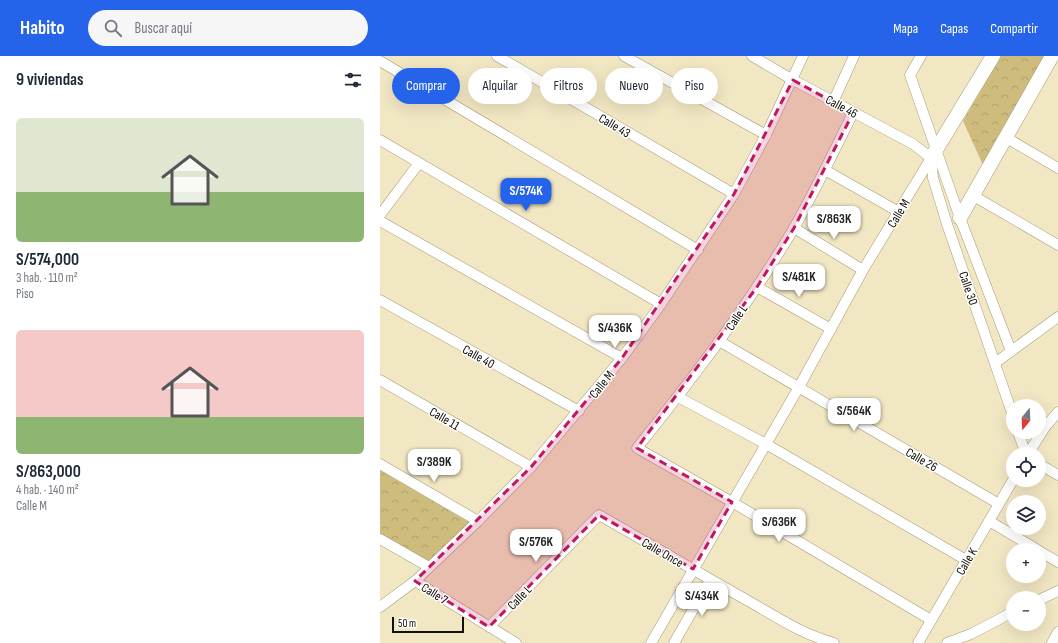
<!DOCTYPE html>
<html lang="es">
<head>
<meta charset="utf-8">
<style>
	:root { --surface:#fff; --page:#f6f6f7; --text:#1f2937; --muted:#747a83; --accent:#2563eb }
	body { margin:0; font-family:"Sofia Sans Condensed",sans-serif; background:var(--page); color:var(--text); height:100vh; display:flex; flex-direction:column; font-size:15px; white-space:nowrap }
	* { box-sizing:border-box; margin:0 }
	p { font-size:13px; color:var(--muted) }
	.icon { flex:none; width:22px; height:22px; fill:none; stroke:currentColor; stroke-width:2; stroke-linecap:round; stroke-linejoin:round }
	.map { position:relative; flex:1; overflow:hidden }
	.details { display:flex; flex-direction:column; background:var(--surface); width:380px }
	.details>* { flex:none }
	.banner { position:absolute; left:12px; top:12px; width:380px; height:36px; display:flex; gap:8px }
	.needle { width:26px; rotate:198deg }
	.tools { position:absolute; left:626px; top:343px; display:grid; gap:8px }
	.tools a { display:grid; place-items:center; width:40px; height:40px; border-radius:50%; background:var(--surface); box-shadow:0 4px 16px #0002; font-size:20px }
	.scale { position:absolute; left:12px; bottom:10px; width:72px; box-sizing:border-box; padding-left:4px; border:2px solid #110e03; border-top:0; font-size:11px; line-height:14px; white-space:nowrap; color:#110e03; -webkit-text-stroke:3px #fff; paint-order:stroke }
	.price { position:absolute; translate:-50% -34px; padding:0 9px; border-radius:8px; background:#fff; color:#222; font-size:13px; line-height:26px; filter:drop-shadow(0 1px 2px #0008) }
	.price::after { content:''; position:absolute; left:50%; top:24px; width:12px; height:9px; margin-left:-6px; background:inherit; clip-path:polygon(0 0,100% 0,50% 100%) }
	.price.current { background:var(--accent); color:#fff }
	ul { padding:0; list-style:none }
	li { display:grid; align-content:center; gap:8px; height:212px; padding:0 16px }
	li span { display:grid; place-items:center; height:124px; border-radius:6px; color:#555 }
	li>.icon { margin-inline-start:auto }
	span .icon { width:72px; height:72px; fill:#fffc; stroke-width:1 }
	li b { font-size:17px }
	h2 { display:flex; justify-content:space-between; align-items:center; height:48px; padding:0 16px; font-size:17px }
	.tag { padding:0 14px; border-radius:18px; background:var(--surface); box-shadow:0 4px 16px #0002; font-size:14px; line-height:36px }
	.tag.current { background:var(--accent); color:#fff }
	header { display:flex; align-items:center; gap:24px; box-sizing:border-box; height:56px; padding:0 20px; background:var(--accent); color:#fff }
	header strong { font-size:19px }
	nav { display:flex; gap:22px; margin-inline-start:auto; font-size:14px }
	.search { width:280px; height:36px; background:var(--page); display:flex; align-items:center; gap:10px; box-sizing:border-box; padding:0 14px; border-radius:22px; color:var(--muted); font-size:15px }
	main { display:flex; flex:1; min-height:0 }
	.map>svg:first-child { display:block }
	.park { fill:url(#park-crowns) }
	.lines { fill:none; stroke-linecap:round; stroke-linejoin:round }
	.street-casing { stroke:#a49a78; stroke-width:11 }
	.secondary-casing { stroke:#a49a78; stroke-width:15 }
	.street { stroke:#fff; stroke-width:10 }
	.secondary { stroke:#fff; stroke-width:14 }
	.marked { fill:#c2185b; fill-opacity:0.2; stroke:#c2185b; stroke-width:3; stroke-dasharray:8 5; stroke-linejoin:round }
	.labels { text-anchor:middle; stroke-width:3; stroke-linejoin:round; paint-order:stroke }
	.street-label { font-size:13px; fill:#110e03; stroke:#fff }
</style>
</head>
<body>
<header>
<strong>Habito</strong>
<div class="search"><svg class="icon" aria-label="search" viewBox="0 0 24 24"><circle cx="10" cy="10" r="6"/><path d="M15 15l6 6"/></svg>Buscar aquí</div>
<nav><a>Mapa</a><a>Capas</a><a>Compartir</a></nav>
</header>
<main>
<section class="details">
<h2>9 viviendas<svg class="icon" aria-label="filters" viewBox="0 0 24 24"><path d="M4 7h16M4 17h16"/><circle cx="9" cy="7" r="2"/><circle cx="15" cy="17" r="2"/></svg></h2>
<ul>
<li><span style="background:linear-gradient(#dfe7d0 60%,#8fb573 0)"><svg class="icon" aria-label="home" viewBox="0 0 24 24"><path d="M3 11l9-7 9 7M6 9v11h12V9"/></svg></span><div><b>S/574,000</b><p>3 hab. · 110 m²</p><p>Piso</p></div></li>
<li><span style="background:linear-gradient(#f6c9c9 70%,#8fb573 0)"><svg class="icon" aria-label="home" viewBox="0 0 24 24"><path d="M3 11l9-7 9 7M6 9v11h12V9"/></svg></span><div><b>S/863,000</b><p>4 hab. · 140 m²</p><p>Calle M</p></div></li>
</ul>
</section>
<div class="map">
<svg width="678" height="587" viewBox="0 0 678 587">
	<defs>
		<pattern id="park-crowns" width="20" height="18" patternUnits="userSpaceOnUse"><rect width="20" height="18" fill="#cebc7d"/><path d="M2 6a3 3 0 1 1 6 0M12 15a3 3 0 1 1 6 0" fill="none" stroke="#b0a06a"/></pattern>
	</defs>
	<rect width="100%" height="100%" fill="#f2e7c3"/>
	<g class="park">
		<path d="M 621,0 L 665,0 L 603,109 L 583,65 Z"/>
		<path d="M 0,414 L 90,467 L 50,506 L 0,478 Z"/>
	</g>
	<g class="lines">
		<defs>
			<g id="street">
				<path d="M 117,0 L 354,138"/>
				<path d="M 244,0 L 386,79"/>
				<path d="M 372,0 L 413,24 L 533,88 L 551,102"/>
				<path d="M 541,0 L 530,19 L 580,162 L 631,295"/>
				<path d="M 0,5 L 318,194"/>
				<path d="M 453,46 L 474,0"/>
				<path d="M 473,57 C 454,95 435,135 414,172 C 368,250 313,322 257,392 L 352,446 L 551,564"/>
				<path d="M 625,81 L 678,112"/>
				<path d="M 0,84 L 281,248"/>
				<path d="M 551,102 L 553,122 L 567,168 L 633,360"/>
				<path d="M 445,114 L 519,156"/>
				<path d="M 592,139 L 678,189"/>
				<path d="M 0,159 L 39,107"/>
				<path d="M 0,165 L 242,302"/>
				<path d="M 414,172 L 483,214"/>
				<path d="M 377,231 L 451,273"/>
				<path d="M 0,244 L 199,355"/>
				<path d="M 339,285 L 619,448"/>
				<path d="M 615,307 L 678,261"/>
				<path d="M 0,324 L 151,411"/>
				<path d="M 298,341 L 386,388 L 586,504"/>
				<path d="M 638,376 L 646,398"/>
				<path d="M 652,376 L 654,376"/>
				<path d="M 648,398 L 665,371 L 678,356"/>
				<path d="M 0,408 L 98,465"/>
				<path d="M 659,408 L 678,419"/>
				<path d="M 609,465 L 658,494"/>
				<path d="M 0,483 L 49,511"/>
				<path d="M 659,495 L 678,506"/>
				<path d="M 35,525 L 136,587"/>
				<path d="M 659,544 L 678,535"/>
				<path d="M 0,551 L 35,525 L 98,465 L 151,411 L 242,302 L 281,248 L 354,138 L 386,79 L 423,0"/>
				<path d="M 109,571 L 219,459 C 270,488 320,518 372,547 C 398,562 424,579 454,587"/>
				<path d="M 271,587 L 419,331 L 483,214 L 551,102"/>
				<path d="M 294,587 L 330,524"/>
				<path d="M 538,587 L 633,424"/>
				<path d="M 567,587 L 591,578 L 633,556"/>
				<path d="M 672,587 L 678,576"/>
			</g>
			<g id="secondary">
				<path d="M 551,102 L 613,0"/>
				<path d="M 580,162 L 672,0"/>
			</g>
		</defs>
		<use href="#street" class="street-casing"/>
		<use href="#secondary" class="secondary-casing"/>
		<use href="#street" class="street"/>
		<use href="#secondary" class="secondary"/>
	</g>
	<path class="marked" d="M 413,24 L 473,57 L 414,172 L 377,231 L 257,392 L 352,446 L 313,513 L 219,459 L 109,571 L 35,525 L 151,411 L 242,302 L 354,138 Z"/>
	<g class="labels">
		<g class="street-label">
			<text transform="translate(462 50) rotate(28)" y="5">Calle 46</text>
			<text transform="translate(235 69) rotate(30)" y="5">Calle 43</text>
			<text transform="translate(518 157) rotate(-59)" y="5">Calle M</text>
			<text transform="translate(589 232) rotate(71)" y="5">Calle 30</text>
			<text transform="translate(356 261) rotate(-56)" y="5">Calle L</text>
			<text transform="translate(99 300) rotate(29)" y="5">Calle 40</text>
			<text transform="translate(221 328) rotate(-51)" y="5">Calle M</text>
			<text transform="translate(65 362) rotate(30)" y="5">Calle 11</text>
			<text transform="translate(542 403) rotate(30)" y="5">Calle 26</text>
			<text transform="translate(283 496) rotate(30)" y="5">Calle Once</text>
			<text transform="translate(586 505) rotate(-60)" y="5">Calle K</text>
			<text transform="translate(55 537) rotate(32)" y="5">Calle 7</text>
			<text transform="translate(139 541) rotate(-46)" y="5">Calle L</text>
		</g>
	</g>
</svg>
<div class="tools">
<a><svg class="needle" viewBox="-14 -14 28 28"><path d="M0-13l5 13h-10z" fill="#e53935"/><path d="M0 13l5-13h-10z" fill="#747a83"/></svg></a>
<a><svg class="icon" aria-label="locate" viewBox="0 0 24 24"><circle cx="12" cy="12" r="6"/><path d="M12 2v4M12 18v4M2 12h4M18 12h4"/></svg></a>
<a><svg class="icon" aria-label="layers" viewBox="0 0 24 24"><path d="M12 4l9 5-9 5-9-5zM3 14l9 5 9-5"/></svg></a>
<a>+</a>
<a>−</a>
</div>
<div class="scale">50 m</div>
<b class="price current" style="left:146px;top:156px">S/574K</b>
<b class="price" style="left:454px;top:184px">S/863K</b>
<b class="price" style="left:419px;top:242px">S/481K</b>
<b class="price" style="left:235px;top:293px">S/436K</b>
<b class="price" style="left:474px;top:376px">S/564K</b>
<b class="price" style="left:54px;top:427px">S/389K</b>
<b class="price" style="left:399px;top:487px">S/636K</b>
<b class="price" style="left:156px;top:507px">S/576K</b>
<b class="price" style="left:322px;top:561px">S/434K</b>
<div class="banner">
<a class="tag current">Comprar</a>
<a class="tag">Alquilar</a>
<a class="tag">Filtros</a>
<a class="tag">Nuevo</a>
<a class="tag">Piso</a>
</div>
</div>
</main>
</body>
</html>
